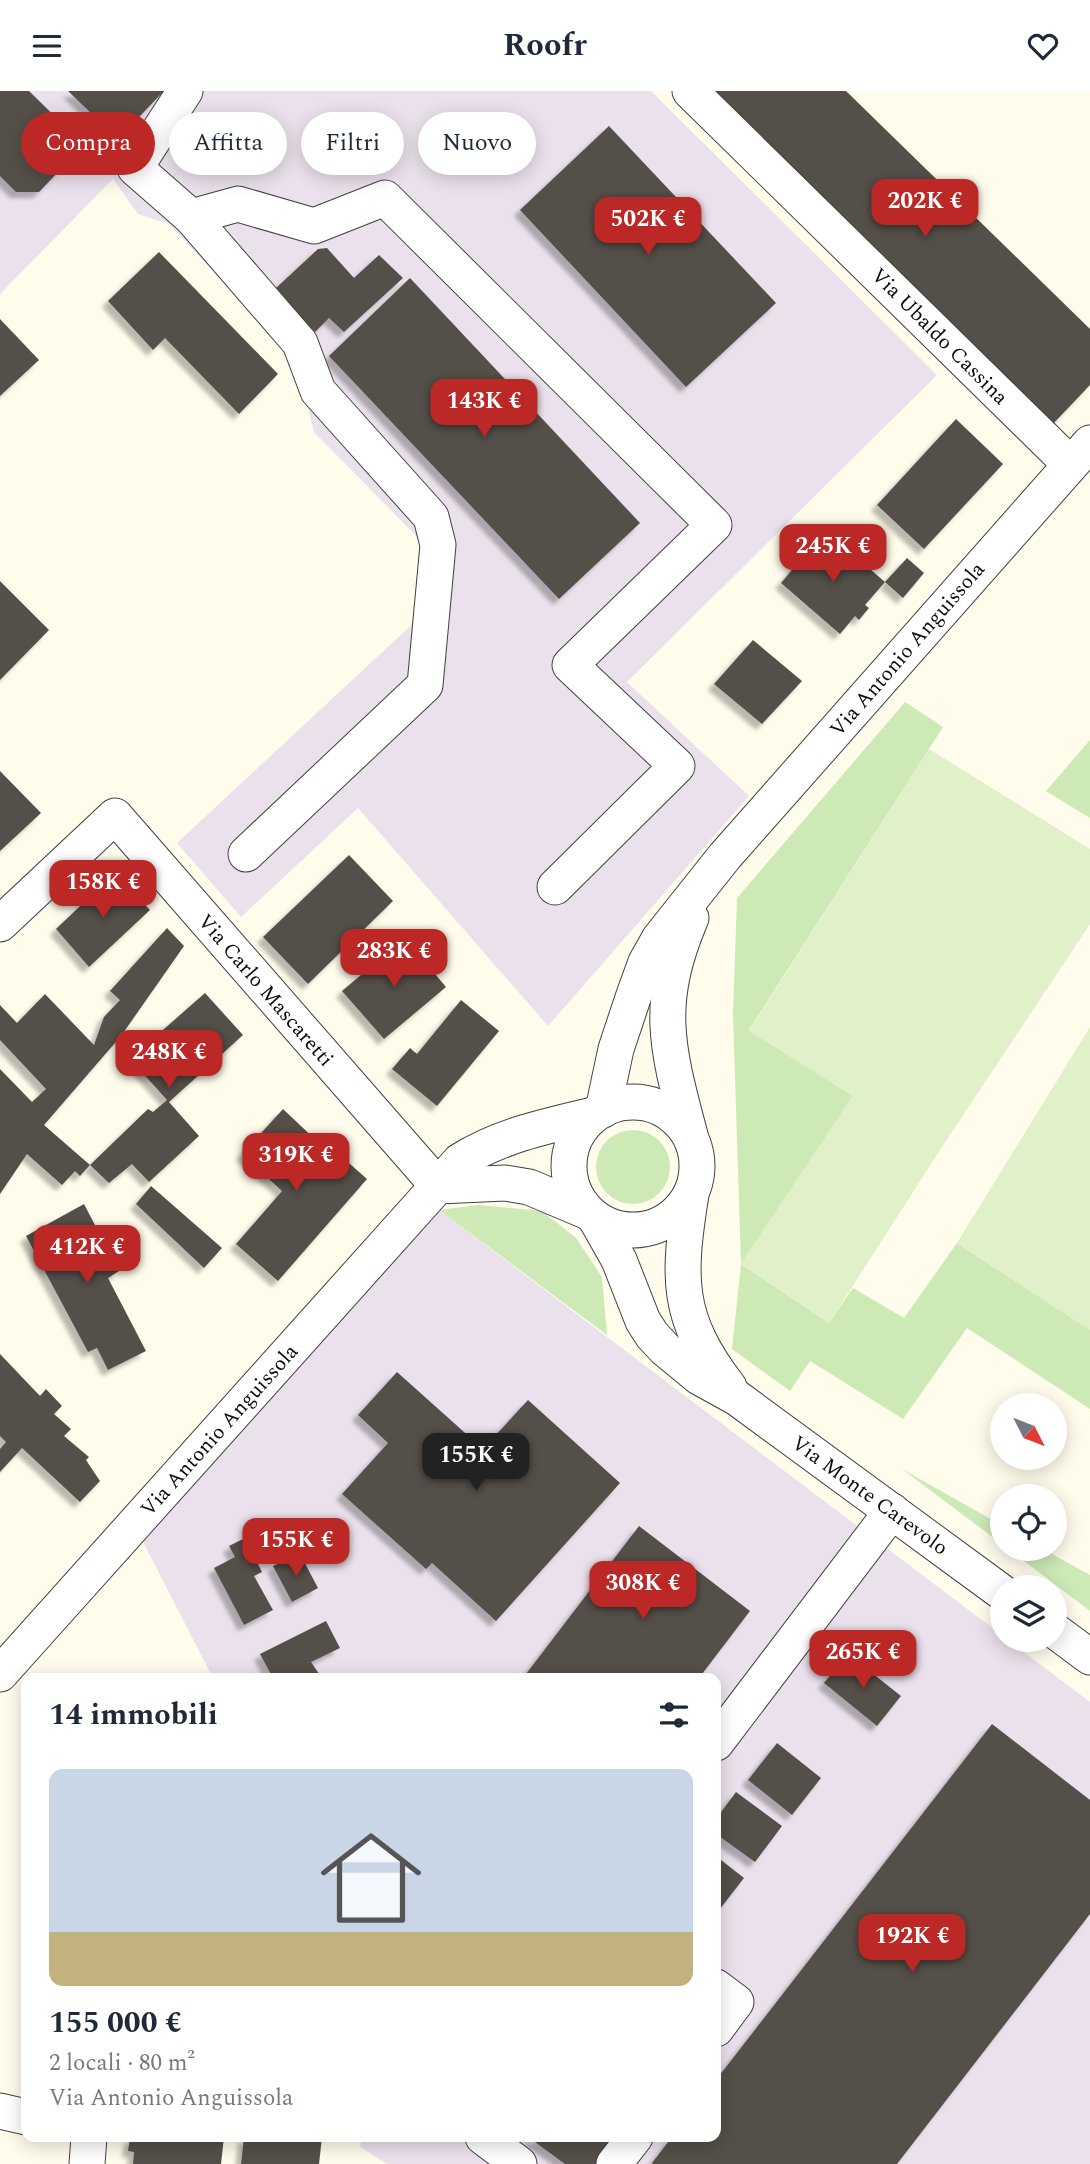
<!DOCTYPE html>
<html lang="it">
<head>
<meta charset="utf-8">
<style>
	:root { --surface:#fff; --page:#f2f2f3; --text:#1f2937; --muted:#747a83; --line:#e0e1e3; --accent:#bc2825 }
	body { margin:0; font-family:Spectral,serif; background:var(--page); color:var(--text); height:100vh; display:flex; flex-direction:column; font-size:26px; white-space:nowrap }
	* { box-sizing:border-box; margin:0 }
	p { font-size:23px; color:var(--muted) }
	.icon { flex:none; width:38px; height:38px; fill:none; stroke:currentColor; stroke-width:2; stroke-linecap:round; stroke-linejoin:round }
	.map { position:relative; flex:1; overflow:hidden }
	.details { position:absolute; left:21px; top:1582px; width:700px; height:469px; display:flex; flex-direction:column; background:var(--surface); border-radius:14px; box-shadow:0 4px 18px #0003 }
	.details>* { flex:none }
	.top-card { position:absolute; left:21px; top:21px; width:700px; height:63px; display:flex; gap:14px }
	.needle { width:46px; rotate:132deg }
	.fabs { position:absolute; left:990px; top:1302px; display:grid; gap:14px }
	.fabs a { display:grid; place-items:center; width:77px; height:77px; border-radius:50%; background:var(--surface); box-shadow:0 4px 18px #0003; font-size:35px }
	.price { position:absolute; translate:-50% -60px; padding:0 16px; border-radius:14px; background:var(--accent); color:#fff; font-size:23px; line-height:46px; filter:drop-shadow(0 2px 4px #0008) }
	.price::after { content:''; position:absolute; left:50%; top:42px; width:21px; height:16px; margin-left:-10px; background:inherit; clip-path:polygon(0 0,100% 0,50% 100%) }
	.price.active { background:#222; color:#fff }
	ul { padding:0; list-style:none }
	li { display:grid; align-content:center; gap:14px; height:371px; padding:0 28px }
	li+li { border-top:2px solid var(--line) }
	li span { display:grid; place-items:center; height:217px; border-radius:14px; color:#555 }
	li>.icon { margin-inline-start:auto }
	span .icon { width:126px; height:126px; fill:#fffc; stroke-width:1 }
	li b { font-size:30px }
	h2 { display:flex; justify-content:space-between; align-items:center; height:84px; padding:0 28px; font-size:30px }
	.tag { padding:0 24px; border-radius:32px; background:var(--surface); box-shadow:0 4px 18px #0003; font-size:24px; line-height:63px }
	.tag.active { background:var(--accent); color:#fff }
	header { display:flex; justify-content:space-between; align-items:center; height:91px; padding:0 28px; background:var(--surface); font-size:32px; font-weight:700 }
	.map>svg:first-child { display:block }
	.industrial { fill:#ebe1ec }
	.green { fill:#cde9b6 }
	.pitch { fill:#e0f0c8 }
	.building { fill:#554f49; filter:url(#shadow) }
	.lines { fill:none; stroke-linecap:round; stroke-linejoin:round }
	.minor-casing { stroke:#404040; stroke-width:37 }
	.minor { stroke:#fff; stroke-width:35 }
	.labels { text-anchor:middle; stroke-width:7; stroke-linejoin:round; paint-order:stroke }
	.street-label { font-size:21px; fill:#0d0d0d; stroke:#fff }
</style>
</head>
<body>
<header><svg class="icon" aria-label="menu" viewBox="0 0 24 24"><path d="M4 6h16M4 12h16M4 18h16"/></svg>Roofr<svg class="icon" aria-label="heart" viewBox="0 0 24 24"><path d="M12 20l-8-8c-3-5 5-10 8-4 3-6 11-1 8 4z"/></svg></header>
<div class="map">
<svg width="1090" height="2073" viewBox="0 0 1090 2073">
	<defs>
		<filter id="shadow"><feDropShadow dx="-6" dy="6" stdDeviation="2" flood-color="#0004"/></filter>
	</defs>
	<rect width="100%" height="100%" fill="#fffcec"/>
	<g class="industrial">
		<path d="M 0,0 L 651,0 L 937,284 L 627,591 L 749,705 L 548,935 L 358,717 L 241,826 L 177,752 L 420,526 L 426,455 L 314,341 L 295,267 L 169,133 L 138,123 L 113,88 L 0,203 Z"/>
		<path d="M 439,1119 L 1003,1545 L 1003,1549 L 1008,1549 L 1090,1611 L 1090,2073 L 387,2073 L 360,2056 L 362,2046 L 716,2046 L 716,1587 L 213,1587 L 142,1449 Z"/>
	</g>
	<g class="green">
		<path d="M 905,611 L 943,636 L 749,939 L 853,1005 L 741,1173 L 829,1232 L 853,1197 L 904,1227 L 957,1152 L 1090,1239 L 1090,1318 L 967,1237 L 903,1328 L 810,1270 L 790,1300 L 732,1258 L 741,1173 L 733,923 L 737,807 Z"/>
		<path d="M 1090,649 L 1090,727 L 1046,700 Z"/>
		<circle cx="633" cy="1076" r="37"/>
		<path d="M 478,1114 L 542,1120 L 576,1147 L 602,1186 L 607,1244 L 439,1119 Z"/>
		<path d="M 902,1378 L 1003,1435 L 1003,1454 Z"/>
		<path d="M 1008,1458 L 1043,1458 L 1090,1484 L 1090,1520 Z"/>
	</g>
	<g class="pitch">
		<path d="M 929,658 L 1090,758 L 1090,833 L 938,1062 L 829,1232 L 741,1173 L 853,1005 L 749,940 Z"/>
		<path d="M 1090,936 L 1090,1239 L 957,1152 Z"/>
	</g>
	<g class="building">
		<path d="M 0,0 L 29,0 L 84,54 L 39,101 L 16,101 L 0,85 Z"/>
		<path d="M 68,0 L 164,0 L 118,48 Z"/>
		<path d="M 706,0 L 846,0 L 1090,238 L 1090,294 L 1052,334 Z"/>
		<path d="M 609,35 L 776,212 L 686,296 L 520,119 Z"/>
		<path d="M 327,157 L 354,187 L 379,164 L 403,187 L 344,241 L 329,227 L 315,241 L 275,198 L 318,158 Z"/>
		<path d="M 159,161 L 278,283 L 239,323 L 165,247 L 153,259 L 108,210 Z"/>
		<path d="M 410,187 L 640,432 L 559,508 L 329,265 Z"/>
		<path d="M 0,228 L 39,269 L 0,305 Z"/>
		<path d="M 956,328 L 1003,373 L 924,458 L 877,414 Z"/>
		<path d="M 822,443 L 846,464 L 849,460 L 885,491 L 865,514 L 869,517 L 859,529 L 855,525 L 840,543 L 781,492 Z"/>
		<path d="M 907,467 L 924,482 L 903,507 L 885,491 Z"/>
		<path d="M 0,490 L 49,539 L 0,589 Z"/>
		<path d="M 753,549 L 802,590 L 762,633 L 714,593 Z"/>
		<path d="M 0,680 L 41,722 L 0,760 Z"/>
		<path d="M 349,764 L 393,810 L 308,893 L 263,846 Z"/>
		<path d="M 115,782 L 150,819 L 89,876 L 56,838 Z"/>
		<path d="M 167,837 L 184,855 L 121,945 L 44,1034 L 90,1074 L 80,1085 L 75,1080 L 62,1094 L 27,1063 L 0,1103 L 0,978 L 32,1011 L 46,998 L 0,949 L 0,914 L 17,932 L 45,903 L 94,954 L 104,926 L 120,909 L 110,900 Z"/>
		<path d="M 405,847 L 446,896 L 384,948 L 342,900 Z"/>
		<path d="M 205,902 L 243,944 L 169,1011 L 199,1045 L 149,1091 L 132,1073 L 109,1092 L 90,1074 L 148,1018 L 153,1021 L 167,1009 L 130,968 Z"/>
		<path d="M 461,909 L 499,940 L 437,1015 L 392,978 L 410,957 L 417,963 Z"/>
		<path d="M 283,1018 L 321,1054 L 324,1050 L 367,1088 L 278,1190 L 236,1153 L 282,1100 L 242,1063 Z"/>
		<path d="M 151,1095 L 222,1157 L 204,1177 L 136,1113 Z"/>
		<path d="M 84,1113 L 119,1180 L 108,1187 L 146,1260 L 108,1279 L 97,1257 L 88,1261 L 26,1145 Z"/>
		<path d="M 0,1263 L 40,1305 L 46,1298 L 62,1315 L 54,1323 L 71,1338 L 64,1345 L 89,1366 L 86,1369 L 100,1390 L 80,1411 L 22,1357 L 0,1381 L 0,1358 L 6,1351 L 0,1345 Z"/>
		<path d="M 397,1281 L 483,1358 L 528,1309 L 620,1392 L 496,1530 L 432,1472 L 426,1478 L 342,1403 L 388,1352 L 358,1324 Z"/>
		<path d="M 639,1435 L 750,1520 L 699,1587 L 523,1587 Z"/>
		<path d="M 245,1447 L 262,1481 L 254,1485 L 273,1519 L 244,1534 L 214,1477 L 235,1466 L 229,1455 Z"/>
		<path d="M 300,1463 L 318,1497 L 292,1511 L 273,1475 Z"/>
		<path d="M 326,1530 L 340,1557 L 311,1571 L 322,1587 L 273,1587 L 260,1563 Z"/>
		<path d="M 848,1563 L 901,1605 L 877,1635 L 824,1592 Z"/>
		<path d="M 992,1633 L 1090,1709 L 1090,1823 L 897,2073 L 653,2073 L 652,2072 L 672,2046 L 716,2046 L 716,1989 Z"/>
		<path d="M 777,1652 L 821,1687 L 792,1724 L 748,1689 Z"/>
		<path d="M 736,1701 L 782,1735 L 755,1771 L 716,1743 L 716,1728 Z"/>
		<path d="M 716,1765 L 744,1787 L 716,1823 Z"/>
		<path d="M 130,2046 L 224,2046 L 221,2073 L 133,2073 L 134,2061 L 128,2060 Z"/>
		<path d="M 244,2046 L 322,2046 L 319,2073 L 241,2073 Z"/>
		<path d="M 528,2046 L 625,2046 L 604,2073 L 565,2073 Z"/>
	</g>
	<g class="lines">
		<defs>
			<g id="minor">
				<path d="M 185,0 L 135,77 L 191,126 L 238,113 L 314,135 L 385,107 L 714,434 L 570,574 L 677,675 L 555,796"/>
				<path d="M 690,0 L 1070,373"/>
				<path d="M 191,126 L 300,252 L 318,300 L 431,426 L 438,454 L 425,594 L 246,763"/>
				<path d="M 0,833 L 115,725 L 438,1095"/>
				<circle cx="633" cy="1075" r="64"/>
				<path d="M 603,1019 L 616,958 L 634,904 L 646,871 L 659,848 L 725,765 L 1090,352"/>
				<path d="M 690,1044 C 667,957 654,914 691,827"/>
				<path d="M 438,1095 L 505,1092 L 529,1096 L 586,1120"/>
				<path d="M 691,1103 C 678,1186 675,1226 729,1296"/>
				<path d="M 597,1130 L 619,1169 L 643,1230 L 652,1244 L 665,1258 L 699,1286 L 737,1307 L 1003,1502"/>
				<path d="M 1055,1540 L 1090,1566"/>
				<path d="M 0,1583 L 460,1070 C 500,1045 546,1035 593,1024"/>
				<path d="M 716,1652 L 892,1420"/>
				<path d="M 716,1896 L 736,1911 L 716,1938"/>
				<path d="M 0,2020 L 26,2026"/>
				<path d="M 483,2046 L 519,2073"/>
				<path d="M 87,2073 L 89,2046"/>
				<path d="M 614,2073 L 635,2046"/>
			</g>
		</defs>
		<use href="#minor" class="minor-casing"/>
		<use href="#minor" class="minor"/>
	</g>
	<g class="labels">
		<g class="street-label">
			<text transform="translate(940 245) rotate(45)" y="7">Via Ubaldo Cassina</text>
			<text transform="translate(907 558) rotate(-49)" y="7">Via Antonio Anguissola</text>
			<text transform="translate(266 899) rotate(49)" y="7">Via Carlo Mascaretti</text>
			<text transform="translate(219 1339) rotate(-48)" y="7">Via Antonio Anguissola</text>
			<text transform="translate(870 1404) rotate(36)" y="7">Via Monte Carevolo</text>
		</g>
	</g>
</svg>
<div class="fabs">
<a><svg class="needle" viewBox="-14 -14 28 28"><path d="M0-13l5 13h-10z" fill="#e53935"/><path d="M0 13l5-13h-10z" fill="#747a83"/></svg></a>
<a><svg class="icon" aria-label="locate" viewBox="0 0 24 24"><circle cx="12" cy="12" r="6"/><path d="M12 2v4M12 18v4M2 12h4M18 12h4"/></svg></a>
<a><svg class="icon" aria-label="layers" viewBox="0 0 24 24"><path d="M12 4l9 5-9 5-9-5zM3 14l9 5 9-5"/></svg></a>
</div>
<b class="price" style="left:925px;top:148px">202K €</b>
<b class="price" style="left:648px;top:166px">502K €</b>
<b class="price" style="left:484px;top:348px">143K €</b>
<b class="price" style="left:833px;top:493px">245K €</b>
<b class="price" style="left:103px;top:829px">158K €</b>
<b class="price" style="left:394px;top:898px">283K €</b>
<b class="price" style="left:169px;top:999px">248K €</b>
<b class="price" style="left:296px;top:1102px">319K €</b>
<b class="price" style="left:87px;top:1194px">412K €</b>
<b class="price active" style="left:476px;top:1402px">155K €</b>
<b class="price" style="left:296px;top:1487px">155K €</b>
<b class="price" style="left:643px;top:1530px">308K €</b>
<b class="price" style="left:863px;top:1599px">265K €</b>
<b class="price" style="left:912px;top:1883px">192K €</b>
<div class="top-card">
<a class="tag active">Compra</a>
<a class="tag">Affitta</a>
<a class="tag">Filtri</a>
<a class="tag">Nuovo</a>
</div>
<section class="details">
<h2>14 immobili<svg class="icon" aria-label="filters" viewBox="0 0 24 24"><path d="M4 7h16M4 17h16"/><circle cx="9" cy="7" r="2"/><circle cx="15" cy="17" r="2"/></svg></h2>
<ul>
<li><span style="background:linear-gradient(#c9d6e8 75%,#c2b280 0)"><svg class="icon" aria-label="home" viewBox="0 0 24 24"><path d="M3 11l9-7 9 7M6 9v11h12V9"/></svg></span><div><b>155 000 €</b><p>2 locali · 80 m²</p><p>Via Antonio Anguissola</p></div></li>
</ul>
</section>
</div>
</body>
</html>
